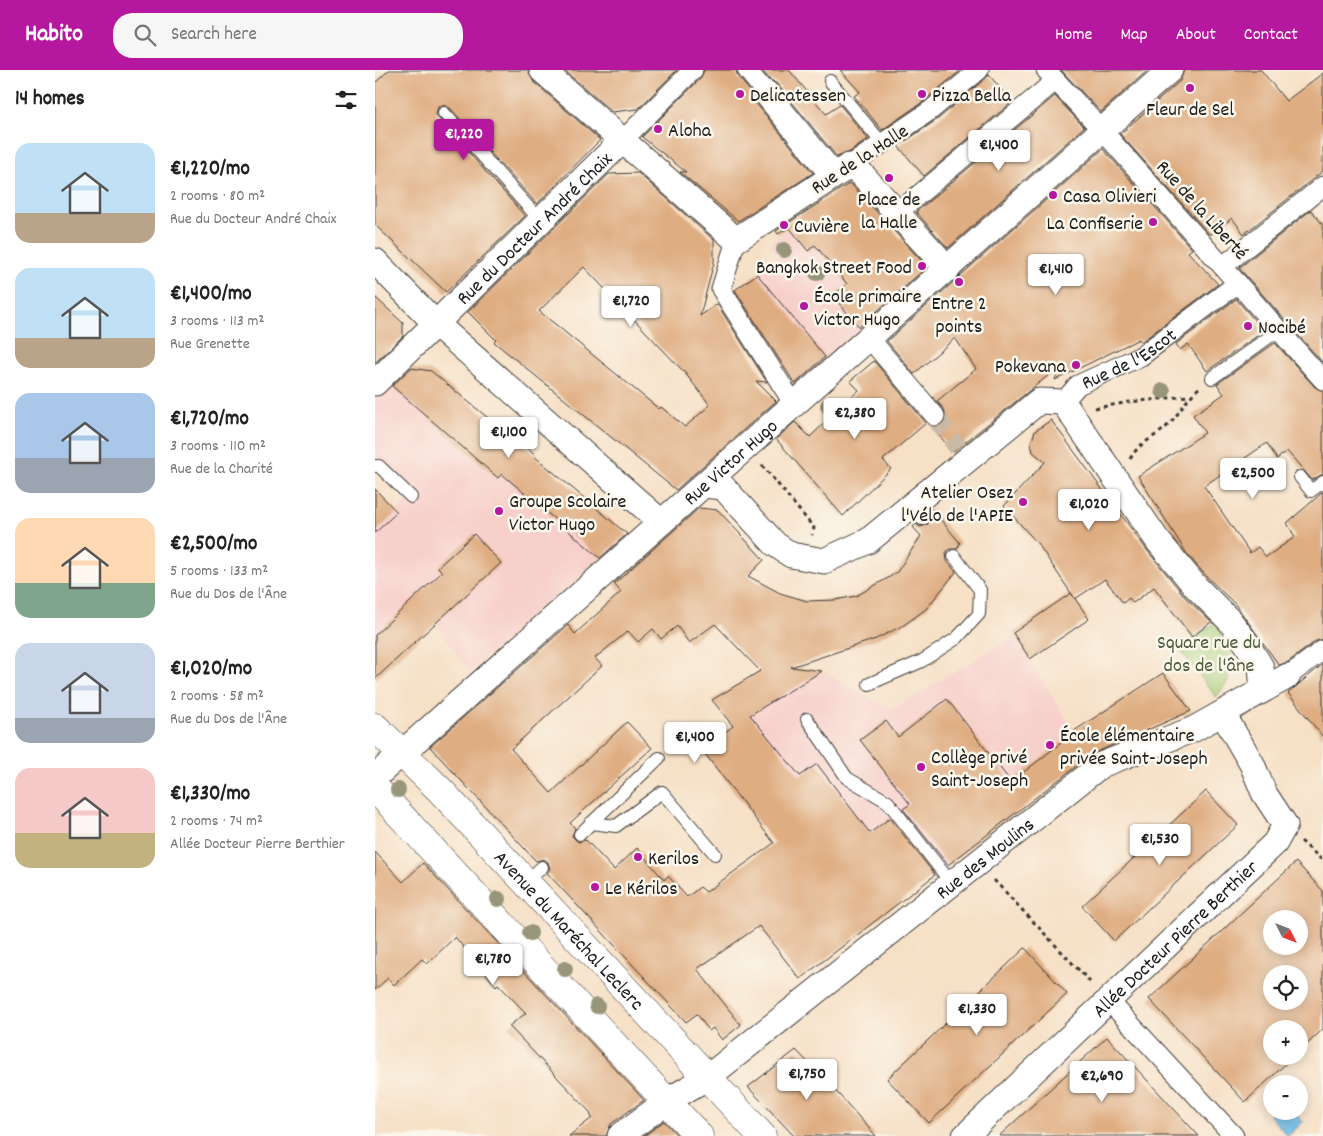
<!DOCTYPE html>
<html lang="en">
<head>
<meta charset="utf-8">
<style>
	:root { --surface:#fff; --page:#f6f6f6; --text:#222; --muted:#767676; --accent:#b5179e }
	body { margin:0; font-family:Dekko,sans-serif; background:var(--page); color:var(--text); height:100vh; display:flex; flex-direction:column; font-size:19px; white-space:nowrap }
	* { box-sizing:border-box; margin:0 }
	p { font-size:16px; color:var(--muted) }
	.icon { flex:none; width:28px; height:28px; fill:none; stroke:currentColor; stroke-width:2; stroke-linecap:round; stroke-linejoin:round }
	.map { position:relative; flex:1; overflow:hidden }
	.sheet { display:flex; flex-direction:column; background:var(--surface); width:375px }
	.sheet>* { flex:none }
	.needle { width:32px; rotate:132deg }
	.fabs { position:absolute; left:888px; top:840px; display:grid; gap:10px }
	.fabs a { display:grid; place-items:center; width:45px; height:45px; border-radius:50%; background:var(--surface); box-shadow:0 2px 12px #0003; font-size:25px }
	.price { position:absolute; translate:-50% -42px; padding:0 11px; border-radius:5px; background:#fff; color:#222; font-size:16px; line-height:32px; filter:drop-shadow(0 1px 2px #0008) }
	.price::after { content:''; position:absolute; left:50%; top:30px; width:15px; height:11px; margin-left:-8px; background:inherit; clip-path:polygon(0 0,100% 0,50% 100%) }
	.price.active { background:var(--accent); color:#fff }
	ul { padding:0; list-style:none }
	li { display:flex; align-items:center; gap:15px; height:125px; padding:0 15px }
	li span { display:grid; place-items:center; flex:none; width:140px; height:100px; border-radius:15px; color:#555 }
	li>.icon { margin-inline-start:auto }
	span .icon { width:60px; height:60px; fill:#fffc; stroke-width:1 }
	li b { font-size:21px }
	h2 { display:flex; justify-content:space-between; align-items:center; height:60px; padding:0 15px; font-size:21px }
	header { display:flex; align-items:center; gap:30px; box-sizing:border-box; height:70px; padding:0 25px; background:var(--accent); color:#fff }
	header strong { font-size:24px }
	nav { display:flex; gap:28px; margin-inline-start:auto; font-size:18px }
	.search { width:350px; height:45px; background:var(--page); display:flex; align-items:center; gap:12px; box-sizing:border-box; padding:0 18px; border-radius:20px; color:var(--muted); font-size:19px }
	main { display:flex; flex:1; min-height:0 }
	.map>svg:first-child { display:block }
	.built { fill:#f7d0cb }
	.green { fill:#a6cc77; stroke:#61744a }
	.water { fill:#6fbce9; stroke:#466c82 }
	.building { fill:#dfad82; fill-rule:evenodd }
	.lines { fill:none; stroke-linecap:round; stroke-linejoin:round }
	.pedestrian-tunnel { stroke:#cab9a4; stroke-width:19; stroke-dasharray:19 9; stroke-linecap:butt }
	.service-casing { stroke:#3d3936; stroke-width:14 }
	.pedestrian-casing { stroke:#3d3936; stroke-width:21 }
	.minor-casing { stroke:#3d3936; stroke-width:27 }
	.tertiary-casing { stroke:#3d3936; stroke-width:29 }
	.path { stroke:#3d3936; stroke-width:3; stroke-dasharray:4 4; stroke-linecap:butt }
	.service { stroke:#fff; stroke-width:12 }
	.pedestrian { stroke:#fff; stroke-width:19 }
	.minor { stroke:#fff; stroke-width:25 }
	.tertiary { stroke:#fff; stroke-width:28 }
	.tree { fill:#98967a }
	.poi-dot { fill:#b5179e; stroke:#fbf7ec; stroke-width:2 }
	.labels { text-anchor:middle; stroke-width:5; stroke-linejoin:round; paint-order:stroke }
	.poi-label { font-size:20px; fill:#1c1c1c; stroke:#fbf7ec; text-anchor:start }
	.street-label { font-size:20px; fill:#1c1c1c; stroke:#fbf7ec }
	.park-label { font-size:20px; fill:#4c5a3c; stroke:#fbf7ec }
</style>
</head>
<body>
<header>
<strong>Habito</strong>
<div class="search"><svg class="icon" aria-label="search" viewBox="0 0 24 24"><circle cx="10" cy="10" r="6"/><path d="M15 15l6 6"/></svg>Search here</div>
<nav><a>Home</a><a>Map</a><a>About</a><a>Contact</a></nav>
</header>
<main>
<section class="sheet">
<h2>14 homes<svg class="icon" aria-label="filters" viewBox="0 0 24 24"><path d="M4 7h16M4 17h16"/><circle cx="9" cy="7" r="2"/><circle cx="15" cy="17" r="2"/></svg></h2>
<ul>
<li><span style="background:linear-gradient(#bfe0f5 70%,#b9a48a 0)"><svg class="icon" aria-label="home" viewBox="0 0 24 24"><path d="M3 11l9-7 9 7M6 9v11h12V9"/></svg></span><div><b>€1,220/mo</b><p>2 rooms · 80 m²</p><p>Rue du Docteur André Chaix</p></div></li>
<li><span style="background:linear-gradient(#bfe0f5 70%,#b9a48a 0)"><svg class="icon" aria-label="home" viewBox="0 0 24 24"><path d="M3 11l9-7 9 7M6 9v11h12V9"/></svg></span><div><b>€1,400/mo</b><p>3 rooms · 113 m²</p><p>Rue Grenette</p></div></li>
<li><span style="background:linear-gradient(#a9c7e8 65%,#9aa5b1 0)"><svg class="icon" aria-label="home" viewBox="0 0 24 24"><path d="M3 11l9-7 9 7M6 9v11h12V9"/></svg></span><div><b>€1,720/mo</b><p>3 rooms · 110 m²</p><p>Rue de la Charité</p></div></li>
<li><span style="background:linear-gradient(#ffd9b3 65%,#7fa58c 0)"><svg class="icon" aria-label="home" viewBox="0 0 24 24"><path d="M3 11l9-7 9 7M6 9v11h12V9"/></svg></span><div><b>€2,500/mo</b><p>5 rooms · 133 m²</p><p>Rue du Dos de l'Âne</p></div></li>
<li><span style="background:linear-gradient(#c9d6e8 75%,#9aa5b1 0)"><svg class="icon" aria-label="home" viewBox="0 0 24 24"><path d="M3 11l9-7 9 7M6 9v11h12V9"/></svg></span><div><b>€1,020/mo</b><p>2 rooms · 58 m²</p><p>Rue du Dos de l'Âne</p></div></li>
<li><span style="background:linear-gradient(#f6c9c9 65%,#c2b280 0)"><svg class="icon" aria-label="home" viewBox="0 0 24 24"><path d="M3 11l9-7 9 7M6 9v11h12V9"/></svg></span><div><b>€1,330/mo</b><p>2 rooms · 74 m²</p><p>Allée Docteur Pierre Berthier</p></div></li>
</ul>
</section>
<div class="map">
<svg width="948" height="1066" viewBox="0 0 948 1066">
	<rect width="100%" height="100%" fill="#fbf7ec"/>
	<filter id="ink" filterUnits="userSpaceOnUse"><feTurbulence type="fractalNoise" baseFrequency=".02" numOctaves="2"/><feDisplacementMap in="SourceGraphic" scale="10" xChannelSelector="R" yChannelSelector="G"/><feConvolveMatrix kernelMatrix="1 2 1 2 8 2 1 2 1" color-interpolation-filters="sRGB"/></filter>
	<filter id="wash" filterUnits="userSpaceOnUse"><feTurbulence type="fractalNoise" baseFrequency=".0096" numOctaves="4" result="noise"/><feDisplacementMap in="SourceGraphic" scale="20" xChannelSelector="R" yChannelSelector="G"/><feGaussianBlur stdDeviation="1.12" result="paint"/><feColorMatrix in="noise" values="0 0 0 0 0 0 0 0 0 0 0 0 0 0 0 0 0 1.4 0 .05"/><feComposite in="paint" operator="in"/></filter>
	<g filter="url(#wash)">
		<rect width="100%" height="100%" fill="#f6e0c6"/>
		<g class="built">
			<path d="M 415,159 L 432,181 L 440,175 L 501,250 L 425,316 L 420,316 L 359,221 L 403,188 L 394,174 Z"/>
			<path d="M 24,297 L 56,301 L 254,465 L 94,602 L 61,553 L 0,609 L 0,464 L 42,421 L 0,386 L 0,321 Z"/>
			<path d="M 639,566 L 714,685 L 473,872 L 426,801 L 398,772 L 327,680 L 358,656 L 337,630 L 396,594 L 447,601 L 517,640 Z"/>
		</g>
		<path class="green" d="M 841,552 C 858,583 868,596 841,627 L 804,578 Z"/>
		<path class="water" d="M 898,1041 L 918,1041 L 928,1052 L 913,1066 L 894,1045 Z"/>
		<g id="blocks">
			<g class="building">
				<path d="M 14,0 L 153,0 L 158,11 L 225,70 L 162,134 L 75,38 L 68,35 L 63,37 L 61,44 L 63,48 L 150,146 L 71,222 L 0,155 L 0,13 Z"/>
				<path d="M 189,0 L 302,0 L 263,39 L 237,42 Z"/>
				<path d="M 329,0 L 361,0 L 363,7 L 377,24 L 380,32 L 438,103 L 363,151 L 305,102 L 311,102 L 267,67 L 326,8 Z"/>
				<path d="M 387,0 L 414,0 L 451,44 L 465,35 L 493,69 L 475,82 L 462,87 L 402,14 L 394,9 Z"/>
				<path d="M 465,0 L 586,0 L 549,31 L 507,60 L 479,26 L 485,22 Z"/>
				<path d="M 686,0 L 773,0 L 726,42 Z"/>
				<path d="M 809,0 L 886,0 L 911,31 L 948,3 L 948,101 L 869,164 L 857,148 L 835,165 L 745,64 L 805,11 Z"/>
				<path d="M 614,5 L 637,32 L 549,106 L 523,76 L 563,49 Z"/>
				<path d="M 680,26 L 709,57 L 573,178 L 541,142 Z"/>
				<path d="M 728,79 L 817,179 L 813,182 L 843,214 L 766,272 L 764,269 L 680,310 L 685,296 L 578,382 L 557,357 L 567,355 L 571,349 L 569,339 L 562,331 L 601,299 L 580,268 L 539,304 L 512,271 Z"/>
				<path d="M 263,103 L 339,170 L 339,192 L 325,246 L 342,234 L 392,312 L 381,311 L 401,331 L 301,420 L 119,272 L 121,270 L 93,242 L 234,104 ZM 209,197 L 310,303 L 335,335 L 310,357 L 286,337 L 284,339 L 164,241 Z"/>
				<path d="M 475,113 L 552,197 L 484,257 L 458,226 L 472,214 L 440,175 L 433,181 L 414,157 L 403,164 L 401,161 Z"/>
				<path d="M 936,140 L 948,155 L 948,293 L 864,198 Z"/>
				<path d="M 382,204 L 450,287 L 420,314 L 360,220 Z"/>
				<path d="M 0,227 L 28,253 L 28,266 L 0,293 Z"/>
				<path d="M 861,229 L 889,261 L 832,301 L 813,274 L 805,280 L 801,274 Z"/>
				<path d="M 900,273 L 940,317 L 948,321 L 948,404 L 937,410 L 912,381 L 902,389 L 892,373 L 829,416 L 875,483 L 883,477 L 891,487 L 920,467 L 912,453 L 948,422 L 948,569 L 941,571 L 913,592 L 904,595 L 860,534 L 832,507 L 812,484 L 763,406 L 830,363 L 818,345 L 849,324 L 842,314 Z"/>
				<path d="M 499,291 L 551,353 L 508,390 L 516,399 L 468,446 L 401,369 L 420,352 L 435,367 L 484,320 L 475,311 Z"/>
				<path d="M 36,298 L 56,301 L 124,357 L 125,356 L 160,384 L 159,386 L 252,464 L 225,488 L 127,404 L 123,408 L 17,316 Z"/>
				<path d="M 676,350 L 772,480 L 811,528 L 836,552 L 817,567 L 779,517 L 758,533 L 754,528 L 748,533 L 730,509 L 700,529 L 663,474 L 629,436 L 670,392 L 658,382 L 656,373 L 660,361 Z"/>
				<path d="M 0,419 L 22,442 L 0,463 Z"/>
				<path d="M 324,438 L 343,440 L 389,490 L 373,506 L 405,523 L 432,531 L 460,530 L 481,526 L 513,508 L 522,502 L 546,466 L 538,457 L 541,454 L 545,457 L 552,455 L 555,451 L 553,443 L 557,439 L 585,473 L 582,479 L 574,479 L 571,483 L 572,491 L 581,502 L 551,539 L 529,555 L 501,569 L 416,597 L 447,601 L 375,645 L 425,706 L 442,694 L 495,763 L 515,748 L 560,805 L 425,909 L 384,856 L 322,899 L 366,955 L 347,970 L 338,958 L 334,961 L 322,944 L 311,952 L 172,803 L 175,799 L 173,792 L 169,789 L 161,791 L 55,677 L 193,555 L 200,564 L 246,522 L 239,514 ZM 340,554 L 385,601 L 337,630 L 358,656 L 327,680 L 399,773 L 331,822 L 325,817 L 312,827 L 293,806 L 289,810 L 262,778 L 239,800 L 211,770 L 203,772 L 197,766 L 200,758 L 195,753 L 277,678 L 252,652 L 176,723 L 136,679 L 227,596 L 220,588 L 253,561 L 263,572 L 278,559 L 286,569 L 302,556 L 314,573 Z"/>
				<path d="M 99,464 L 126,493 L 0,609 L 0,565 L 67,502 L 63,497 Z"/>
				<path d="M 696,523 L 714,549 L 655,589 L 638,563 Z"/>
				<path d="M 948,594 L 948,667 L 913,623 Z"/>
				<path d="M 788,603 L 816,641 L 717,684 L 573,795 L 528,739 L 535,734 L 485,670 L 511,651 L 523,667 L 572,629 L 636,712 L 700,662 L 699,661 Z"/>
				<path d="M 831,721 L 863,755 L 739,871 L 707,836 Z"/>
				<path d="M 0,782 L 28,812 L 48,793 L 269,1030 L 236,1054 L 231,1066 L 194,1066 L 217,1048 L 214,1041 L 134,956 L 151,943 L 123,914 L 121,916 L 80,867 L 52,894 L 47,889 L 19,915 L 13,908 L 0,920 Z"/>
				<path d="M 921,792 L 948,821 L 948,959 L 924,982 L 924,959 L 896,959 L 896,986 L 919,986 L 870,1032 L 774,929 ZM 896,849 L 924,849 L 924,876 L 896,876 ZM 896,904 L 924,904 L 924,931 L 896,931 Z"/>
				<path d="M 650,878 L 692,924 L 554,1053 L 512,1009 Z"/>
				<path d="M 732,967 L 824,1066 L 624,1066 Z"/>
				<path d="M 421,980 L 458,1018 L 501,1066 L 419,1066 L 373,1017 Z"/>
				<path d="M 289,1051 L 303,1066 L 269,1066 Z"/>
			</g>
		</g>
	</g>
	<g filter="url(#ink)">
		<use href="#blocks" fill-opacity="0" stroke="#3d3936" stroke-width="1"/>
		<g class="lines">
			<path class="pedestrian-tunnel" d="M 560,346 L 583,378"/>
			<defs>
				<g id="service">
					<path d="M 455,11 L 507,73"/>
					<path d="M 69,43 L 165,150"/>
					<path d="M 837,308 L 904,260"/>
					<path d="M 0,396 L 4,396 L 36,427"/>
					<path d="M 925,407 L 936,421 L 948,412"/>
					<path d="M 534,436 L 547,449"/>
					<path d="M 494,614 L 547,591 L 582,568 L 604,544 L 605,520 L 579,486"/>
					<path d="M 432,649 L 472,708 L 513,732 L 577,814"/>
					<path d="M 216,753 L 241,756 L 287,722 L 340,784"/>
					<path d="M 205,764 L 284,688"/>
					<path d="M 151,812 L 167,797"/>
				</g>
				<g id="pedestrian">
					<path d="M 372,0 L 391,23"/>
					<path d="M 671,0 L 726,59 L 948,310"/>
					<path d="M 247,71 L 318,0"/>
					<path d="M 474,96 L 556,40 L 604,0"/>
					<path d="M 522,143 L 680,11"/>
					<path d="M 361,170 L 346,219 L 420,336"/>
					<path d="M 848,196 L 948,116"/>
					<path d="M 495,269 L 560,346"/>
					<path id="s1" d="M 688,332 L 703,315 L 766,286 L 863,213"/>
					<path d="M 913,606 L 948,580"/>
					<path d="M 734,931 L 859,1066"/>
				</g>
				<g id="minor">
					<path d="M 167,0 L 361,170 L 474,96 L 482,99 L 573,199"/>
					<path d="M 391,23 L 458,105"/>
					<path d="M 0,191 L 60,253 L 286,452"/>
					<path id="s2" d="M 0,313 L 247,71"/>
					<path d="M 329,415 L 348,417 L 400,474 L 416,485 L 449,491 L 493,471 L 664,331 L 688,332 L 783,471 L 821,517 L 855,551 L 870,571 L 886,597 L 888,620"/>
					<path id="s3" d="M 0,707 L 795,0"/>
					<path id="s4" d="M 245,1066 L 292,1031 L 333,1007 L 726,695 L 819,659 L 913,606"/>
					<path id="s5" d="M 590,1066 L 900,773 L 910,755 L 889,723 L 877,694 L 848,644"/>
				</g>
				<g id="tertiary">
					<path id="s6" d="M 0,657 L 64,719 L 387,1066"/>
					<path d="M 0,718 L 324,1066"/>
				</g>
			</defs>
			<use href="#service" class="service-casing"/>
			<use href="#pedestrian" class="pedestrian-casing"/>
			<use href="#minor" class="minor-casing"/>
			<use href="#tertiary" class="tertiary-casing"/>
			<g class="path">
				<path d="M 720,338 L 755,332 L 813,326"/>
				<path d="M 755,389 C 765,370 782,368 795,353 C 806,341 812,328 825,317"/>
				<path d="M 387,395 L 439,458 L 437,465"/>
				<path d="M 926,771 L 948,791"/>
				<path d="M 619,810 L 716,913"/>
			</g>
			<use href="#service" class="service"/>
			<use href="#pedestrian" class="pedestrian"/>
			<use href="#minor" class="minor"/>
			<use href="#tertiary" class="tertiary"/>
		</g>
		<g class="tree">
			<circle cx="409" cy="180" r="8"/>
			<circle cx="442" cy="203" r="8"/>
			<circle cx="788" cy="321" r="8"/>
			<circle cx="453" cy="336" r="8"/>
			<circle cx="23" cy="720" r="8"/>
			<circle cx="123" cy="829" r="8"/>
			<circle cx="155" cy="863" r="8"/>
			<circle cx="190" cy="899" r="8"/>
			<circle cx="222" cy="936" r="8"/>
		</g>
	</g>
	<g class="poi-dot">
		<circle cx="815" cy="18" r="5"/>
		<circle cx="365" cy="24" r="5"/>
		<circle cx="547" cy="24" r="5"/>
		<circle cx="283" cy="59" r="5"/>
		<circle cx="514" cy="108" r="5"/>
		<circle cx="678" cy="125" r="5"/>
		<circle cx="778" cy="152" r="5"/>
		<circle cx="409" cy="155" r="5"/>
		<circle cx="547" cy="196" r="5"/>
		<circle cx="584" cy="212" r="5"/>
		<circle cx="429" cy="236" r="5"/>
		<circle cx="873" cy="256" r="5"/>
		<circle cx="701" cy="295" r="5"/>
		<circle cx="648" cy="432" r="5"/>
		<circle cx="124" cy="441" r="5"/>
		<circle cx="675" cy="675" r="5"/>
		<circle cx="546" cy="697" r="5"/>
		<circle cx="263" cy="787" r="5"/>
		<circle cx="220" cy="817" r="5"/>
	</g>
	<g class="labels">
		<g class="poi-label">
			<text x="375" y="31">Delicatessen</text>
			<text x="557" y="31">Pizza Bella</text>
			<text x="815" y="45" text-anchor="middle">Fleur de Sel</text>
			<text x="293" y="66">Aloha</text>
			<text x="688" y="132">Casa Olivieri</text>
			<text x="514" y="135" text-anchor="middle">Place de<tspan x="514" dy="23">la Halle</tspan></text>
			<text x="768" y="159" text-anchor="end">La Confiserie</text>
			<text x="419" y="162">Cuvière</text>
			<text x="537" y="203" text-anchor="end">Bangkok Street Food</text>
			<text x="439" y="232">École primaire<tspan x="439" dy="23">Victor Hugo</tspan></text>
			<text x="584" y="239" text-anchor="middle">Entre 2<tspan x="584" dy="23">points</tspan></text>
			<text x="883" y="263">Nocibé</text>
			<text x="691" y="302" text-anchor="end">Pokevana</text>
			<text x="638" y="428" text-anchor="end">Atelier Osez<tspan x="638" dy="23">l'Vélo de l'APIE</tspan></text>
			<text x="134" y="437">Groupe Scolaire<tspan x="134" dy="23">Victor Hugo</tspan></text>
			<text x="685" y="671">École élémentaire<tspan x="685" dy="23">privée Saint-Joseph</tspan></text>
			<text x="556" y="693">Collège privé<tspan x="556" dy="23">Saint-Joseph</tspan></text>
			<text x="273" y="794">Kerilos</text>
			<text x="230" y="824">Le Kérilos</text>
		</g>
		<g class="street-label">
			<text transform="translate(484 88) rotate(-33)" y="7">Rue de la Halle</text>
			<text transform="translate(828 139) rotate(48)" y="7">Rue de la Liberté</text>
			<text dy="7" stroke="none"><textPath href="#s2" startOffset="222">Rue du Docteur André Chaix</textPath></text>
			<text dy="7" stroke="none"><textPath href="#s1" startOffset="80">Rue de l'Escot</textPath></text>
			<text dy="7" stroke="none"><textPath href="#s3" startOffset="475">Rue Victor Hugo</textPath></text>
			<text dy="7" stroke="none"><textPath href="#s4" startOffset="459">Rue des Moulins</textPath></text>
			<text dy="7" stroke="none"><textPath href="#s6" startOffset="281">Avenue du Maréchal Leclerc</textPath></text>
			<text dy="7" stroke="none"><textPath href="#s5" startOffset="288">Allée Docteur Pierre Berthier</textPath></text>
		</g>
		<g class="park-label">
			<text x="834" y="578">Square rue du<tspan x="834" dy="23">dos de l'âne</tspan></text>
		</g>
	</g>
</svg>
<div class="fabs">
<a><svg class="needle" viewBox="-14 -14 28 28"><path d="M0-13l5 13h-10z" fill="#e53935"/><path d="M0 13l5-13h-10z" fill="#767676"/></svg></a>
<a><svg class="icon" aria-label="locate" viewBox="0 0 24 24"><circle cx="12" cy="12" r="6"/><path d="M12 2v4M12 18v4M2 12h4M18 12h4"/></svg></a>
<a>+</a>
<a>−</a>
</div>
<b class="price active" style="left:89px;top:91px">€1,220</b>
<b class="price" style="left:624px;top:102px">€1,400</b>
<b class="price" style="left:681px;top:226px">€1,410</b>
<b class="price" style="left:256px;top:258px">€1,720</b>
<b class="price" style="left:480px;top:370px">€2,380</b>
<b class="price" style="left:134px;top:389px">€1,100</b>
<b class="price" style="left:878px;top:430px">€2,500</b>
<b class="price" style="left:714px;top:461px">€1,020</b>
<b class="price" style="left:320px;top:694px">€1,400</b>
<b class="price" style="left:785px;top:796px">€1,530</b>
<b class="price" style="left:118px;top:916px">€1,780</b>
<b class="price" style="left:602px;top:966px">€1,330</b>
<b class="price" style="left:432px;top:1031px">€1,750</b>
<b class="price" style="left:727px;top:1033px">€2,690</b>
</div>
</main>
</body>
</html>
